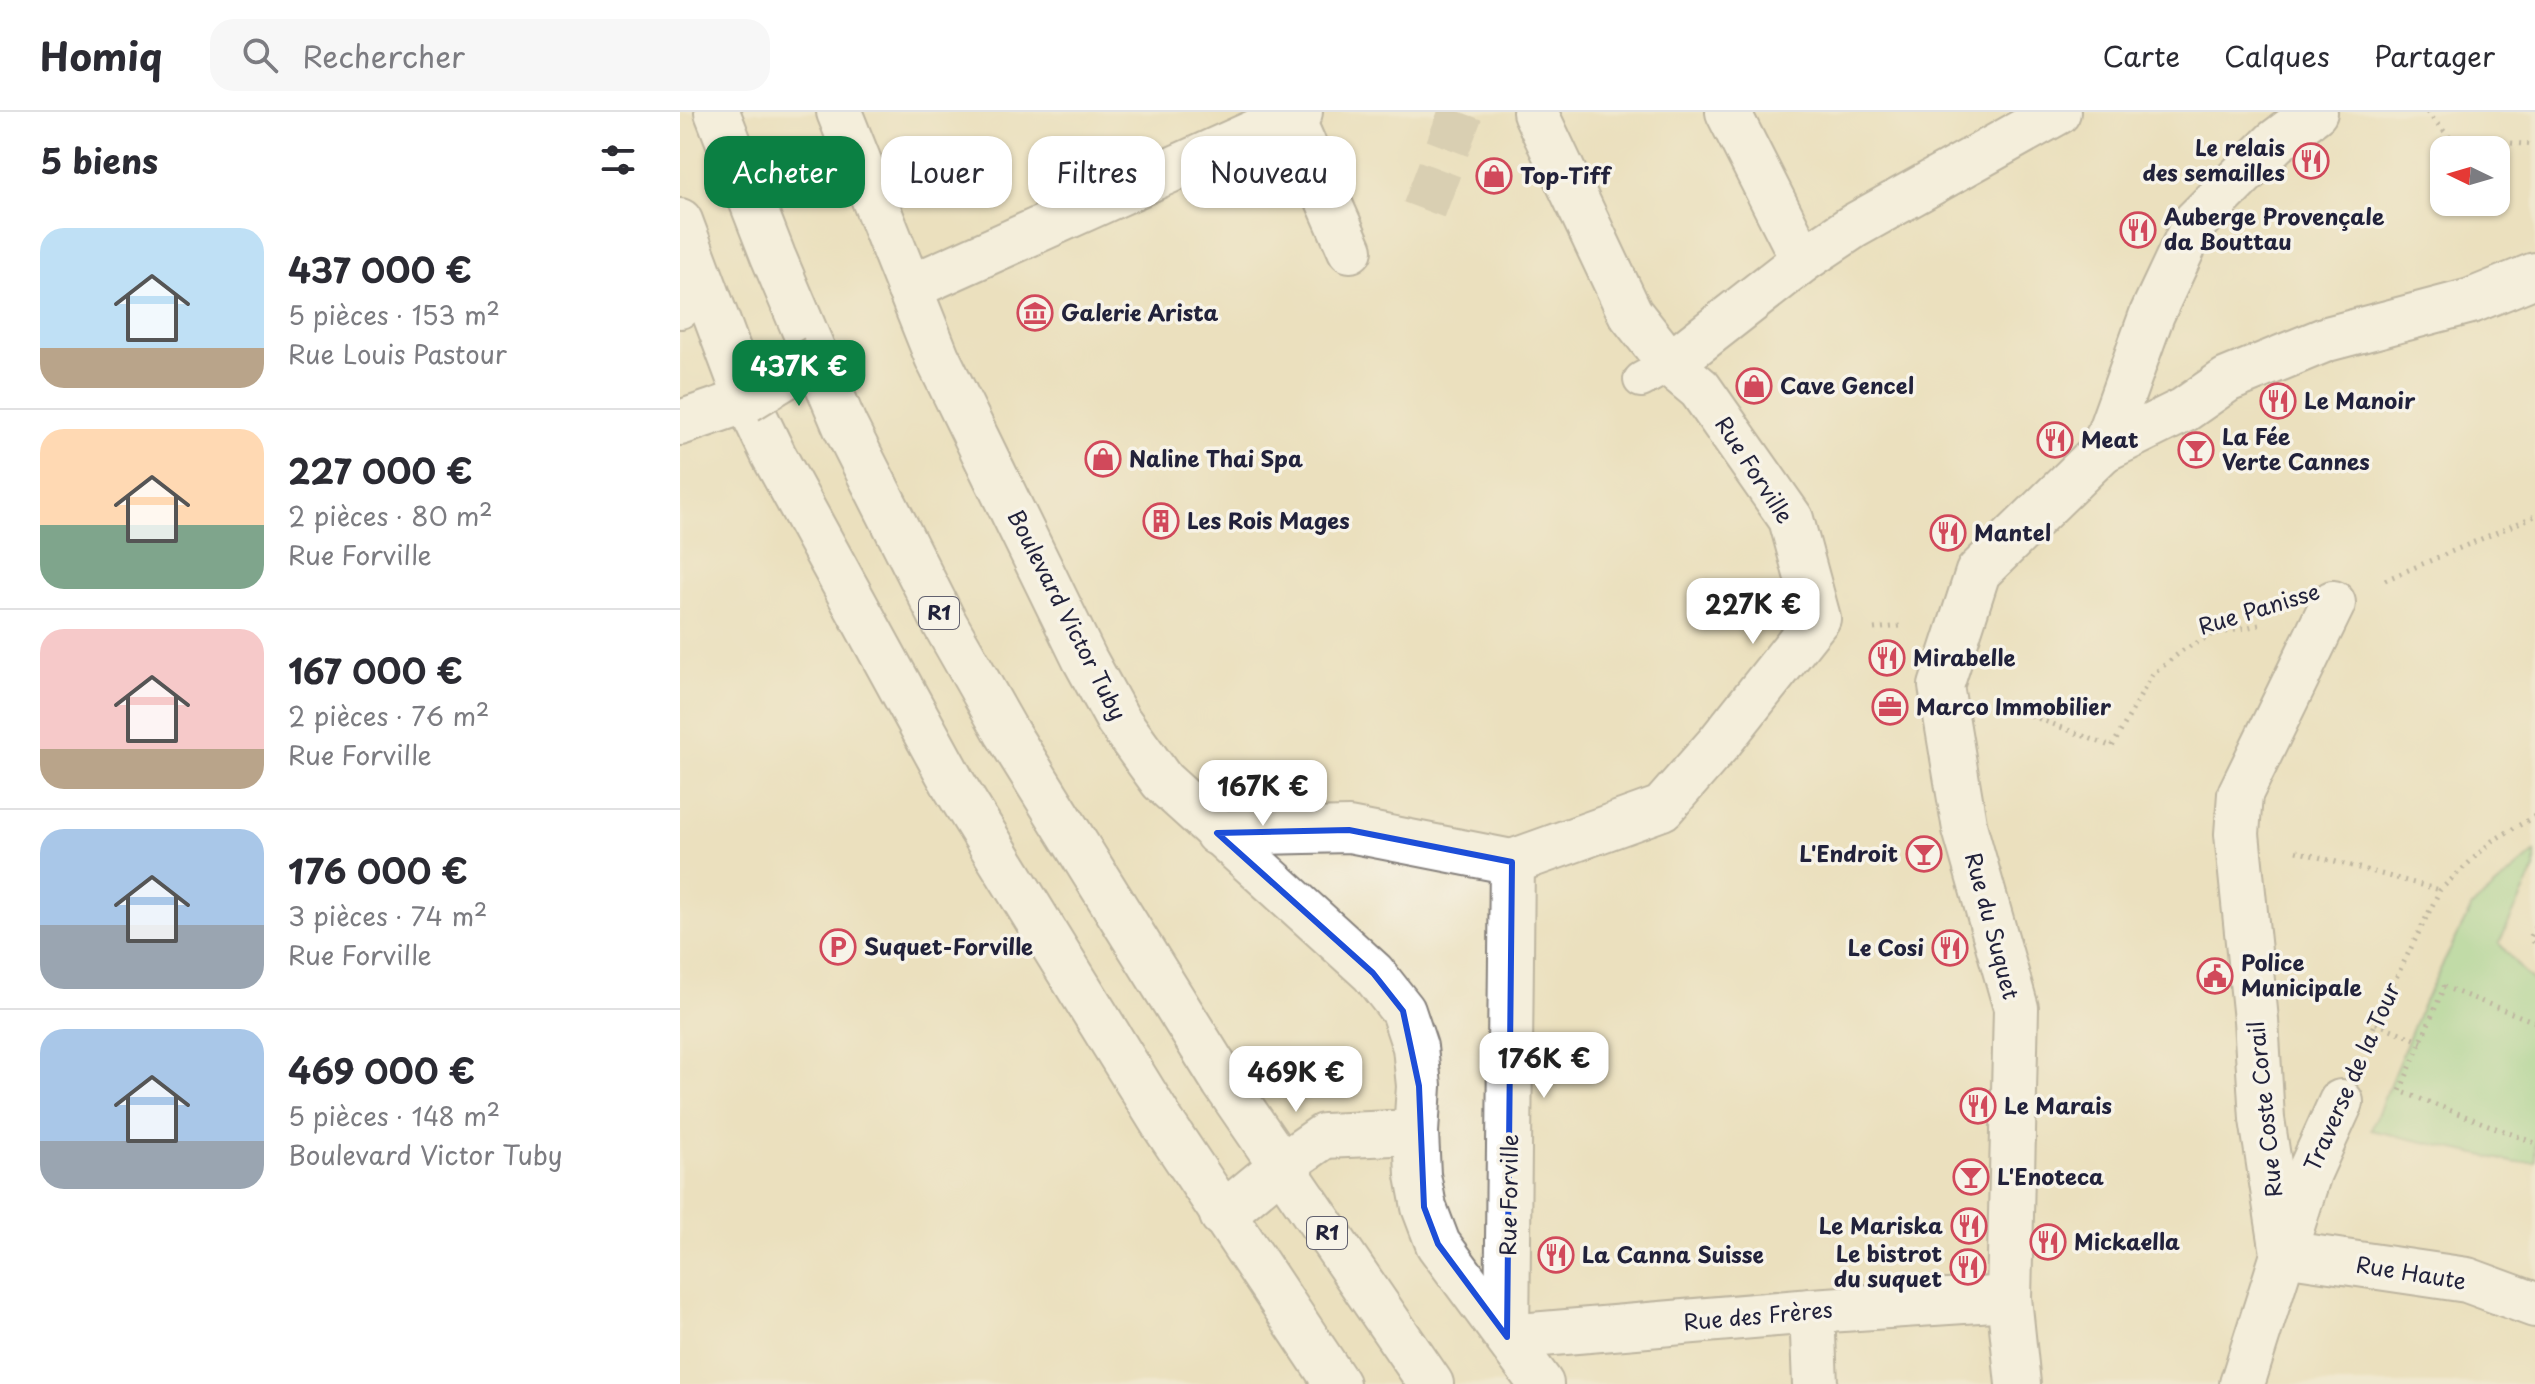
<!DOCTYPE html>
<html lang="fr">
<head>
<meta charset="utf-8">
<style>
	:root { --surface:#fff; --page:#f7f7f7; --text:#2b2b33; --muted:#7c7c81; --line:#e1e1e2; --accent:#0b8043 }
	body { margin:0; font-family:"Playpen Sans",sans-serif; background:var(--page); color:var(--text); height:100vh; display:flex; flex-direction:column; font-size:30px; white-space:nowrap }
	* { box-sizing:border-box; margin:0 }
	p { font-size:26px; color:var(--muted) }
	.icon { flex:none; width:44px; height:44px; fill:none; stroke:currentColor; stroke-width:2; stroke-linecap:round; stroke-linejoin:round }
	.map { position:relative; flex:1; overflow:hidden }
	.panel { display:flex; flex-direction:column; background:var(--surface); width:680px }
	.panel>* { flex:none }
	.guide { position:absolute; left:24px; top:24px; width:760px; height:72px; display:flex; gap:16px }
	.needle { width:52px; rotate:275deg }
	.buttons { position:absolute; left:1750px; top:24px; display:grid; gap:16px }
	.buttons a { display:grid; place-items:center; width:80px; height:80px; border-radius:16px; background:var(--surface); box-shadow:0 2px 6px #0004; font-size:40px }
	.price { position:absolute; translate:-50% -68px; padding:0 18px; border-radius:16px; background:#fff; color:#222; font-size:26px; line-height:52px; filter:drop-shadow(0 2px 4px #0008) }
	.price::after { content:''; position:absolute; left:50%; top:48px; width:24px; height:18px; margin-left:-12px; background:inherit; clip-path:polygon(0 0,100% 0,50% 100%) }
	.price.on { background:var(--accent); color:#fff }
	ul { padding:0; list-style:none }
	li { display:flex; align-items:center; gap:24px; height:200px; padding:0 40px }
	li+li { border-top:2px solid var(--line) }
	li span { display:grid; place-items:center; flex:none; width:224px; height:160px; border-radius:24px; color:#555 }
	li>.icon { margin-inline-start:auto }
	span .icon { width:96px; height:96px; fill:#fffc; stroke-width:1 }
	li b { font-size:34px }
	h2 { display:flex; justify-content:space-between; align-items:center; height:96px; padding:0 40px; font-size:34px }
	.pill { padding:0 28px; border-radius:24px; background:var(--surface); box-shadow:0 2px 6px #0004; font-size:28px; line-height:72px }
	.pill.on { background:var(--accent); color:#fff }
	header { display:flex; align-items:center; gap:48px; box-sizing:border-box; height:112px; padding:0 40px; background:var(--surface); border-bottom:2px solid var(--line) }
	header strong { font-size:38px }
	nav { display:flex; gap:44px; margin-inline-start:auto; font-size:28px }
	.search { width:560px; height:72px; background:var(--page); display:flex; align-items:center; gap:20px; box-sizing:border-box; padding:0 28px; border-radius:24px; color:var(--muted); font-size:30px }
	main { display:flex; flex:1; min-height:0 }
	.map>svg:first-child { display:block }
	.green { fill:#8fd48d; stroke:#587b64; stroke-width:2 }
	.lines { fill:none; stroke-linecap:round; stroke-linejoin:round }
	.street-tunnel { stroke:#c3baa4; stroke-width:44; stroke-dasharray:44 22; stroke-linecap:butt }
	.lane-casing { stroke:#86817c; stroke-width:38 }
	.street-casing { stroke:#86817c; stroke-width:48 }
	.highway-casing { stroke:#86817c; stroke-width:48 }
	.path { stroke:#86817c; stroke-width:5; stroke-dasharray:2 6; stroke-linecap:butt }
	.lane { stroke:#fff; stroke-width:34 }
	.street { stroke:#fff; stroke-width:44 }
	.highway { stroke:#fff; stroke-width:44 }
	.street-bridge-casing { stroke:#86817c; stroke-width:48; stroke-linecap:butt }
	.street-bridge { stroke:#fff; stroke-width:44 }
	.marked { fill:none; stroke:#1d4ed8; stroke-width:6; stroke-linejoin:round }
	.labels { text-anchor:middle; stroke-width:7; stroke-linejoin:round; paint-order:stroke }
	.shield { fill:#f7f3e8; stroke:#62616f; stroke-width:2 }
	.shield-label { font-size:20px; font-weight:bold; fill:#22223b }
	.poi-label { font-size:22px; font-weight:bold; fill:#22223b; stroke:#f7f3e8; text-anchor:start }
	.street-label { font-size:22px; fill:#22223b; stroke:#f7f3e8 }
</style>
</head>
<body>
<header>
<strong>Homiq</strong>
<div class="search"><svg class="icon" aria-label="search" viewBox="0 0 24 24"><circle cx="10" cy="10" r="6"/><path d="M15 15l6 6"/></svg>Rechercher</div>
<nav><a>Carte</a><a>Calques</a><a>Partager</a></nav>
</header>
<main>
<section class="panel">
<h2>5 biens<svg class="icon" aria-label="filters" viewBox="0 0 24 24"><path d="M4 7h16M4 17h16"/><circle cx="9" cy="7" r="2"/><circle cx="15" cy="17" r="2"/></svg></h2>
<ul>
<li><span style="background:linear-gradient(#bfe0f5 75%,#b9a48a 0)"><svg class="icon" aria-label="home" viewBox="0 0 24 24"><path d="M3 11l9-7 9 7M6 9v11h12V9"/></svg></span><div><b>437 000 €</b><p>5 pièces · 153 m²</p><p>Rue Louis Pastour</p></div></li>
<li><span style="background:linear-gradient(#ffd9b3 60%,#7fa58c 0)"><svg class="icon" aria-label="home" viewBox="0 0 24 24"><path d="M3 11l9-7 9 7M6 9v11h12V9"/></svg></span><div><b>227 000 €</b><p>2 pièces · 80 m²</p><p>Rue Forville</p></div></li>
<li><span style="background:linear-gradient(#f6c9c9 75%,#b9a48a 0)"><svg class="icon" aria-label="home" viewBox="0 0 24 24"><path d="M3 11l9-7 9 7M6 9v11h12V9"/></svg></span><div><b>167 000 €</b><p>2 pièces · 76 m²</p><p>Rue Forville</p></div></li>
<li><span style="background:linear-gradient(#a9c7e8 60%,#9aa5b1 0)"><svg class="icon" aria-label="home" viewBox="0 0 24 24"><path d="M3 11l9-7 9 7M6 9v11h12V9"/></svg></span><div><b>176 000 €</b><p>3 pièces · 74 m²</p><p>Rue Forville</p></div></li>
<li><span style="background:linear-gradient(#a9c7e8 70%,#9aa5b1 0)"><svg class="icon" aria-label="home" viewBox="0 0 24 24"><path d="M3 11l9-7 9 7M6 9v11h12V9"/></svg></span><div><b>469 000 €</b><p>5 pièces · 148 m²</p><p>Boulevard Victor Tuby</p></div></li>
</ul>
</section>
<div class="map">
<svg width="1855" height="1272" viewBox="0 0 1855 1272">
	<rect width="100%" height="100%" fill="#f7f3e8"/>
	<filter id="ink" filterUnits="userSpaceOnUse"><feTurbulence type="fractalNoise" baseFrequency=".0125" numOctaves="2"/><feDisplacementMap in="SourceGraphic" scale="16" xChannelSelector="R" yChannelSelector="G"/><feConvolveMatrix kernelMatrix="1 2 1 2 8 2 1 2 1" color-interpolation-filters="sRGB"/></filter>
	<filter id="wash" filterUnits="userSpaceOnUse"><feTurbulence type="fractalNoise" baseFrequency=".006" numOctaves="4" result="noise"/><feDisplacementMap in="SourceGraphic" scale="32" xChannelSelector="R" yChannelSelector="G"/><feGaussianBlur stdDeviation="1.8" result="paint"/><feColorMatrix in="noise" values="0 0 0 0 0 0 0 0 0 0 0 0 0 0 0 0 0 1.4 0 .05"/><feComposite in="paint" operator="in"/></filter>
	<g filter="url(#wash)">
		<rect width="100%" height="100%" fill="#ebe0be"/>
		<path class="green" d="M 1855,740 L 1855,757 L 1819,831 L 1844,861 L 1855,870 L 1855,1049 L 1836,1051 L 1691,1018 L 1744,889 L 1792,795 Z"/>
	</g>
	<g filter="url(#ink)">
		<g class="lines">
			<path class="street-tunnel" d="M 744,98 L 781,0"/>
			<defs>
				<path id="lane" d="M 961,268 L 990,252"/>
				<g id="street">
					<path d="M 159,0 L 257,245 L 405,548 L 438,608 L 482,669 L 693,861 L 723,899 L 735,935 L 739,974 L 736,1020 L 738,1063 L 744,1095 L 758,1132 L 861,1272"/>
					<path d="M 1048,0 L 1123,148"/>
					<path d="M 611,4 L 670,138"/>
					<path d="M 229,176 L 620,0"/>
					<path d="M 0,194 L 19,165"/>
					<path d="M 990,252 L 1123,148 L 1174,114 L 1378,0"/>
					<path d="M 0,311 L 67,288"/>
					<path d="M 1423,338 L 1504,298 L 1547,268 L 1647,227 L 1791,189 L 1855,163"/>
					<path d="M 1653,491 L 1560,682 L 1557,722 L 1576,908 L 1582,1007 L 1603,1141 L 1787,1168 L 1855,1193"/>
					<path d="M 537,721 L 669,718 L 832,750 L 982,696 L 1039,631 L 1138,506 L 1111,407 L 1020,277 L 990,252 L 950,201 L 855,0"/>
					<path d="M 832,750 L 827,1225 L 1132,1199 L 1329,1186"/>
					<path d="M 542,1103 L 601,1054 L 644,1024 L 736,1020"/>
					<path d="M 1132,1199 L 1135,1272"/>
					<path d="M 1338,1272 L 1329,1186 L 1336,896 L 1285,717 L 1261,574 L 1298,460 L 1423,338 L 1472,202 L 1515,110 L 1595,30 L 1635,0"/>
					<path d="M 1562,1272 L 1629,1061 L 1661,990"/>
				</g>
				<g id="highway">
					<path d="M 37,0 L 93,144 L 165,314 L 265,512 L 327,621 L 544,970 L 751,1272"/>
					<path d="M 0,109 L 67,288 L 94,344 L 274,673 L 482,1010 L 657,1272"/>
				</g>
			</defs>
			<use href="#lane" class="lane-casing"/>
			<use href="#street" class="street-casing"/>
			<use href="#highway" class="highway-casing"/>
			<g class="path">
				<path d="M 1747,0 L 1770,26 L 1855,33"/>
				<path d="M 1705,468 L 1855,404"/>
				<path d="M 1194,517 L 1220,514"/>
				<path d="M 1321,592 L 1432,635 L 1472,563 L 1503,538 L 1532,523 L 1579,513"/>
				<path d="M 1616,739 L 1760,778"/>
				<path d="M 1855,815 L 1850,826 L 1855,831"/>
				<path d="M 1855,910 L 1764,875 L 1720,979 L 1855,1031"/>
				<path d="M 1696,911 L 1742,930"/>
				<path d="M 1684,938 L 1706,886 L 1760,778 L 1812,729 L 1855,704"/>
			</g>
			<use href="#lane" class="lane"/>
			<use href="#street" class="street"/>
			<use href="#highway" class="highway"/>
			<defs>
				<path id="street-bridge" d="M 67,288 L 136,246"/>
			</defs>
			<use href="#street-bridge" class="street-bridge-casing"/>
			<use href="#street-bridge" class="street-bridge"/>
		</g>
	</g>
	<path d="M0 0H1855V1272H0ZM 669,718 L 832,750 L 827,1225 L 758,1132 L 744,1095 L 739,974 L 723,899 L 693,861 L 537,721 Z" fill="#ebe0be" fill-opacity=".55" fill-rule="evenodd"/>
	<path class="marked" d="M 669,718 L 832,750 L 827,1225 L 758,1132 L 744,1095 L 739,974 L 723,899 L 693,861 L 537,721 Z"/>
	<defs>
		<symbol id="restaurant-ring" viewBox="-11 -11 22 22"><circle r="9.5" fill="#f7f3e8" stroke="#d1495b" stroke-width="1.5"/><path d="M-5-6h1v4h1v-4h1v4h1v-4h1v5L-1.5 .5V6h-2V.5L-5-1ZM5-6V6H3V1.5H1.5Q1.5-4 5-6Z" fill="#d1495b"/></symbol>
		<symbol id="shop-ring" viewBox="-11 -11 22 22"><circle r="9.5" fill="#f7f3e8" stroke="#d1495b" stroke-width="1.5"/><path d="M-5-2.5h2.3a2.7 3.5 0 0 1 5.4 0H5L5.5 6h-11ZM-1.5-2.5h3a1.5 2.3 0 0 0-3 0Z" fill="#d1495b"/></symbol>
		<symbol id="museum-ring" viewBox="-11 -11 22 22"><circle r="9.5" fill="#f7f3e8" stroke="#d1495b" stroke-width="1.5"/><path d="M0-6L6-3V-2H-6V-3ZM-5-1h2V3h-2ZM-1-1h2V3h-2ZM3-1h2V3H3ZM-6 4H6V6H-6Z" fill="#d1495b"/></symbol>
		<symbol id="bar-ring" viewBox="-11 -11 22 22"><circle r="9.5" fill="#f7f3e8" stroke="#d1495b" stroke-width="1.5"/><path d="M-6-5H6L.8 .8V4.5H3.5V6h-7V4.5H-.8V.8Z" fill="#d1495b"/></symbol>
		<symbol id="building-ring" viewBox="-11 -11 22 22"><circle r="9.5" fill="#f7f3e8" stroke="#d1495b" stroke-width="1.5"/><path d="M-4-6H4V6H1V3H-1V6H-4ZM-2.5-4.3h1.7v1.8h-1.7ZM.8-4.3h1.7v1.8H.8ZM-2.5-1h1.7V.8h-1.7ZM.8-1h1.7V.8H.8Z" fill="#d1495b"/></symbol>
		<symbol id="office-ring" viewBox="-11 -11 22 22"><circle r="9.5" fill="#f7f3e8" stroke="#d1495b" stroke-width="1.5"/><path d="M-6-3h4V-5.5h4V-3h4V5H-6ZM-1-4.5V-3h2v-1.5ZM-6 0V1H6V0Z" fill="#d1495b"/></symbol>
		<symbol id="parking-ring" viewBox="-11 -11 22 22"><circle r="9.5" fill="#f7f3e8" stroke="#d1495b" stroke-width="1.5"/><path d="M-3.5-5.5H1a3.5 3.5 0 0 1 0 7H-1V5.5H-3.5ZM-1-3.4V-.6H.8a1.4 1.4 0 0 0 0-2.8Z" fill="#d1495b"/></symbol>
		<symbol id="civic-ring" viewBox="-11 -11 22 22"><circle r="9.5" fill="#f7f3e8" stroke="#d1495b" stroke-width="1.5"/><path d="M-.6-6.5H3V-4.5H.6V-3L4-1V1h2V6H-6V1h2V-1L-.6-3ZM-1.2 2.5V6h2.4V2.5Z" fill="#d1495b"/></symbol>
	</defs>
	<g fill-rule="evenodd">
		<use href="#restaurant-ring" x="1611" y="29" width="40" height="40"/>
		<use href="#shop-ring" x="794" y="44" width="40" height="40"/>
		<use href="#restaurant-ring" x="1438" y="98" width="40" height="40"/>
		<use href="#museum-ring" x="335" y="181" width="40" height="40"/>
		<use href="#shop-ring" x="1054" y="254" width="40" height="40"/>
		<use href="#restaurant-ring" x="1578" y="269" width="40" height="40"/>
		<use href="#restaurant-ring" x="1355" y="308" width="40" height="40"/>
		<use href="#bar-ring" x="1496" y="318" width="40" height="40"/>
		<use href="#shop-ring" x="403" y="327" width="40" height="40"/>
		<use href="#building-ring" x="461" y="389" width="40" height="40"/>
		<use href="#restaurant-ring" x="1248" y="401" width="40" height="40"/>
		<use href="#restaurant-ring" x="1187" y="526" width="40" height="40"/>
		<use href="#office-ring" x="1190" y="575" width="40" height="40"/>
		<use href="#bar-ring" x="1224" y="722" width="40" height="40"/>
		<use href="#parking-ring" x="138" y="815" width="40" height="40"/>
		<use href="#restaurant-ring" x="1250" y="816" width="40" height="40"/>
		<use href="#civic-ring" x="1515" y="844" width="40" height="40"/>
		<use href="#restaurant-ring" x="1278" y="974" width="40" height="40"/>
		<use href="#bar-ring" x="1271" y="1045" width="40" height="40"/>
		<use href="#restaurant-ring" x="1269" y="1094" width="40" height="40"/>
		<use href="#restaurant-ring" x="1348" y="1110" width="40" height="40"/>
		<use href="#restaurant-ring" x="856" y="1123" width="40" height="40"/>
		<use href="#restaurant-ring" x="1268" y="1135" width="40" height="40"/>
	</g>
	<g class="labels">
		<g class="shield">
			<rect x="239" y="485" width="40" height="32" rx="6"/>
			<rect x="627" y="1105" width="40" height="32" rx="6"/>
		</g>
		<g class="shield-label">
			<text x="259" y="508">R1</text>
			<text x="647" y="1128">R1</text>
		</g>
		<g class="poi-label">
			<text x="1605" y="44" text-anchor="end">Le relais<tspan x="1605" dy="25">des semailles</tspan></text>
			<text x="840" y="72">Top-Tiff</text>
			<text x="1484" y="113">Auberge Provençale<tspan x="1484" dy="25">da Bouttau</tspan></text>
			<text x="381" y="209">Galerie Arista</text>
			<text x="1100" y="282">Cave Gencel</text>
			<text x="1624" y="297">Le Manoir</text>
			<text x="1542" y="333">La Fée<tspan x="1542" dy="25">Verte Cannes</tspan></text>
			<text x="1401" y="336">Meat</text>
			<text x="449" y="355">Naline Thai Spa</text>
			<text x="507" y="417">Les Rois Mages</text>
			<text x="1294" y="429">Mantel</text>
			<text x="1233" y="554">Mirabelle</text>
			<text x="1236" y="603">Marco Immobilier</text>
			<text x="1218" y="750" text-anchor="end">L'Endroit</text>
			<text x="184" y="843">Suquet-Forville</text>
			<text x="1244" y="844" text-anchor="end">Le Cosi</text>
			<text x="1561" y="859">Police<tspan x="1561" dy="25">Municipale</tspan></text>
			<text x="1324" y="1002">Le Marais</text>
			<text x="1317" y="1073">L'Enoteca</text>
			<text x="1263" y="1122" text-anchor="end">Le Mariska</text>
			<text x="1394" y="1138">Mickaella</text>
			<text x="1262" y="1150" text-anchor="end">Le bistrot<tspan x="1262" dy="25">du suquet</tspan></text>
			<text x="902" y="1151">La Canna Suisse</text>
		</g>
		<g class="street-label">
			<text transform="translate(1074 358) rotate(57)" y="8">Rue Forville</text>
			<text transform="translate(1579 497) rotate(-17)" y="8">Rue Panisse</text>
			<text transform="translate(387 503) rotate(63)" y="8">Boulevard Victor Tuby</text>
			<text transform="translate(1312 814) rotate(75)" y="8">Rue du Suquet</text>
			<text transform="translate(1672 965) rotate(-66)" y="8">Traverse de la Tour</text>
			<text transform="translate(1585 997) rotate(-96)" y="8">Rue Coste Corail</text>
			<text transform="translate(829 1083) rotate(-89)" y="8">Rue Forville</text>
			<text transform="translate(1731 1161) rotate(9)" y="8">Rue Haute</text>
			<text transform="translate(1078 1204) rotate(-5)" y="8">Rue des Frères</text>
		</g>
	</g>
</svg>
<div class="buttons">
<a><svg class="needle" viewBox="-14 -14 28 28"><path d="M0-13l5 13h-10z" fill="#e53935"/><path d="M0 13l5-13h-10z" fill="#7c7c81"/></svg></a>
</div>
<b class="price on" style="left:119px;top:296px">437K €</b>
<b class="price" style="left:1073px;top:534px">227K €</b>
<b class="price" style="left:583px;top:716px">167K €</b>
<b class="price" style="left:864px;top:988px">176K €</b>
<b class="price" style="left:616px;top:1002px">469K €</b>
<div class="guide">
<a class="pill on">Acheter</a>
<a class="pill">Louer</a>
<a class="pill">Filtres</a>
<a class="pill">Nouveau</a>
</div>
</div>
</main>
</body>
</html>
